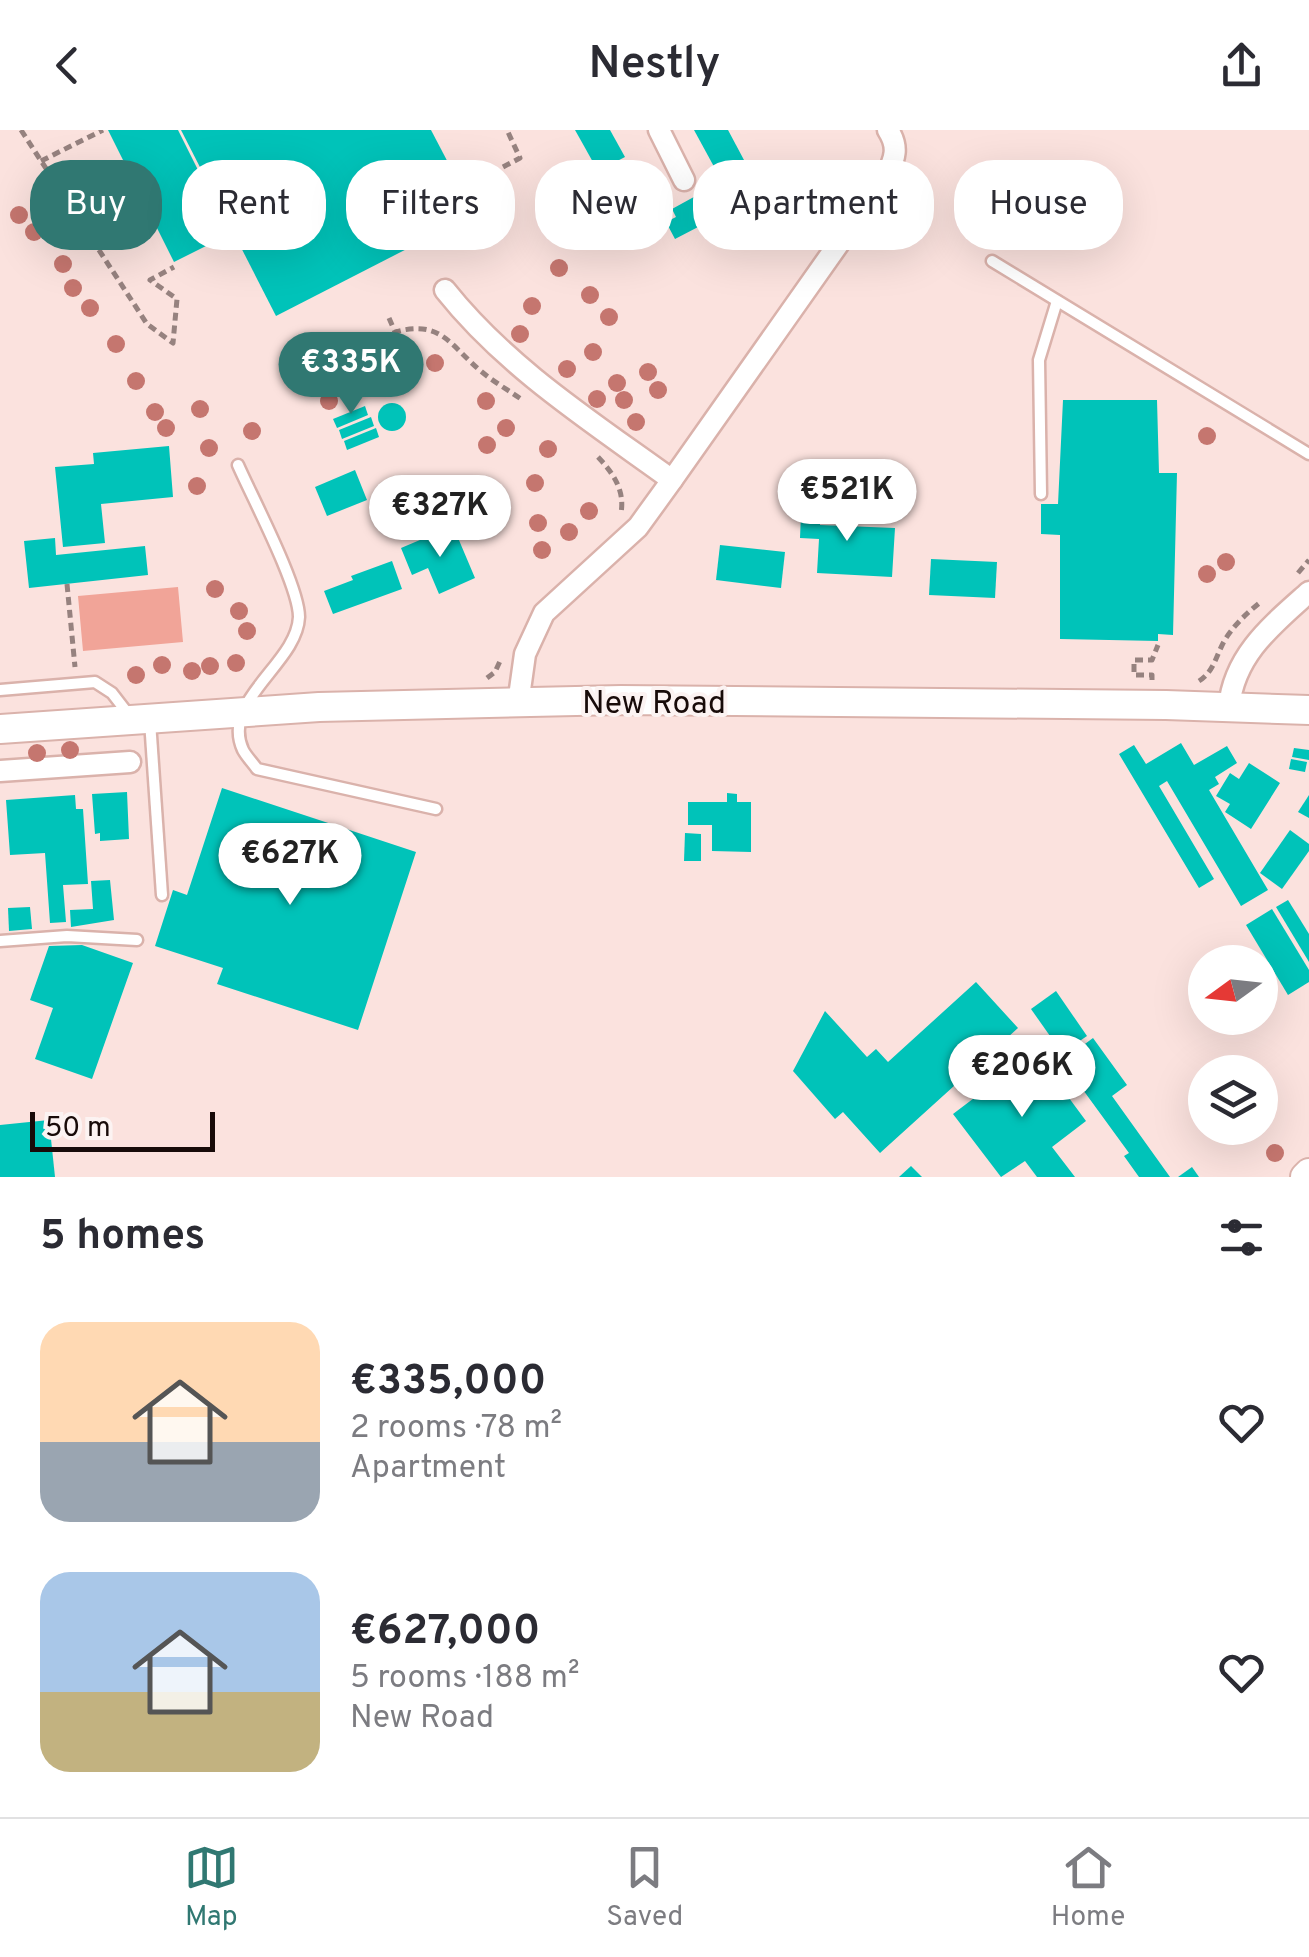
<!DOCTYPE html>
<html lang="en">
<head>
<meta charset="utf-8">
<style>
	:root { --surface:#fff; --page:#f2f2f3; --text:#2b2b33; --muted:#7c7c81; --line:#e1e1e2; --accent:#307872 }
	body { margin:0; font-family:Overpass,sans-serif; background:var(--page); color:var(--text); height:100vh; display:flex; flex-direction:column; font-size:38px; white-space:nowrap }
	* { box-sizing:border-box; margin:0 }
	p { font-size:32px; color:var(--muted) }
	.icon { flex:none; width:55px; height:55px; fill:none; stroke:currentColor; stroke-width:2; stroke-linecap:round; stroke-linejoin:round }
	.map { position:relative; height:1047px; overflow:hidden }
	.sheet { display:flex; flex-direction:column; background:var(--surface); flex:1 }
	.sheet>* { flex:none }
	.guide { position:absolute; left:30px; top:30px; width:1250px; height:90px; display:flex; gap:20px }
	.needle { width:65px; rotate:255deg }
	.fabs { position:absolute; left:1188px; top:815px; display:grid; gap:20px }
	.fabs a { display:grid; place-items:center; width:90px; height:90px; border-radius:50%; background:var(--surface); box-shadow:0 10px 40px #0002; font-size:50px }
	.scale { position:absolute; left:30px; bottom:25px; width:185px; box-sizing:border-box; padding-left:10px; border:5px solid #180b09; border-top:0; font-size:28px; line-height:35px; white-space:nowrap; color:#180b09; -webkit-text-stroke:8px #fcf3f2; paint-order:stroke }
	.price { position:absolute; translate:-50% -85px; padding:0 22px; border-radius:35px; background:#fff; color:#222; font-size:32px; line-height:65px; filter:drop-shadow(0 2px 5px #0008) }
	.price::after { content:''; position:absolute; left:50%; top:60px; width:30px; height:22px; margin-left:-15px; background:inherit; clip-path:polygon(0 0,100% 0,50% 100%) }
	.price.current { background:var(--accent); color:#fff }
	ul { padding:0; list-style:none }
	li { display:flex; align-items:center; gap:30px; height:250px; padding:0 40px }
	li span { display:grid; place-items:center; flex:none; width:280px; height:200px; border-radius:30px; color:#555 }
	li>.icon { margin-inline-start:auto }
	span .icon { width:120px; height:120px; fill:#fffc; stroke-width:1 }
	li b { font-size:42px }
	h2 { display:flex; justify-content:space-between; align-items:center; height:120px; padding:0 40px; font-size:42px }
	.tag { padding:0 35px; border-radius:40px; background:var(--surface); box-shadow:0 10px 40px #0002; font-size:35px; line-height:90px }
	.tag.current { background:var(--accent); color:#fff }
	header { display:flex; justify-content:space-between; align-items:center; height:130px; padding:0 40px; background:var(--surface); font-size:45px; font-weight:600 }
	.menu { display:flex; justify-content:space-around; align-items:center; height:140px; border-top:2px solid var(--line); background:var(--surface); font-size:28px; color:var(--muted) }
	.menu a { display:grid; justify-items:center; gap:5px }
	.menu .current { color:var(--accent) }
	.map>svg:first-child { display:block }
	.green { fill:#f1a498 }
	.building { fill:#00c3b9 }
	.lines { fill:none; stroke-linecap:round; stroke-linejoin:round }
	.lane-casing { stroke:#dab2ab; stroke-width:15 }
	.street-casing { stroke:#dab2ab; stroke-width:25 }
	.secondary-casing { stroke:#dab2ab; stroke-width:32 }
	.path { stroke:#96827f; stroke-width:5; stroke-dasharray:8 5; stroke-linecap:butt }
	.lane { stroke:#fff; stroke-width:10 }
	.street { stroke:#fff; stroke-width:20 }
	.secondary { stroke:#fff; stroke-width:28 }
	.tree { fill:#c5766f }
	.labels { text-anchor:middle; stroke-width:8; stroke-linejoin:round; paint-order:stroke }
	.street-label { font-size:32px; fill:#180b09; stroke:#fcf3f2 }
</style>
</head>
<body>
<header><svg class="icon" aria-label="back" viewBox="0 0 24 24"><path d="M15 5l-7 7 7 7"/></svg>Nestly<svg class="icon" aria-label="share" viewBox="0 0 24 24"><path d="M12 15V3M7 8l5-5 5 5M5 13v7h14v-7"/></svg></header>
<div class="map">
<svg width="1309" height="1047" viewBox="0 0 1309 1047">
	<rect width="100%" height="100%" fill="#fbe2de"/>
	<path class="green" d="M 178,457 L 183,512 L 83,521 L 78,466 Z"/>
	<g class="building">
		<path d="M 108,0 L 178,0 L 230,104 L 174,132 Z"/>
		<path d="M 181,0 L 431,0 L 475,84 L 276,186 Z"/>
		<path d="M 575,0 L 610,0 L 625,27 L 598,41 Z"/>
		<path d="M 694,0 L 728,0 L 744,30 L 718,44 Z"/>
		<path d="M 635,50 L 661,101 L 636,114 L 609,64 Z"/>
		<path d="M 712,57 L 725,83 L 675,109 L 666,92 L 676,87 L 672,79 Z"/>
		<path d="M 1063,270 L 1157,270 L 1159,343 L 1177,343 L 1173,505 L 1158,504 L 1158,511 L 1060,509 L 1060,405 L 1041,404 L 1041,374 L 1058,374 Z"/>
		<circle cx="392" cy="287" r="14"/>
		<path d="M 365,276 L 368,285 L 337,298 L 333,289 Z"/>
		<path d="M 371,287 L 374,296 L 342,309 L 339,300 Z"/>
		<path d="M 376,298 L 379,307 L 347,320 L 344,311 Z"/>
		<path d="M 169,316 L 173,367 L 101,374 L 105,413 L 63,417 L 55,337 L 94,334 L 93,323 Z"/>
		<path d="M 355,340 L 367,370 L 327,386 L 315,357 Z"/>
		<path d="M 802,361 L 821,362 L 820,395 L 895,398 L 892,447 L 817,443 L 819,409 L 800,408 Z"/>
		<path d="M 453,396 L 475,448 L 439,464 L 428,438 L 412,445 L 401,418 Z"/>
		<path d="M 55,408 L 56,425 L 145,416 L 148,445 L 29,458 L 24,411 Z"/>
		<path d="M 720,415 L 785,422 L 781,458 L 716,450 Z"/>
		<path d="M 931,429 L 997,432 L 995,468 L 929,465 Z"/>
		<path d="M 392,431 L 402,459 L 333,484 L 324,461 L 353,450 L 351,446 Z"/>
		<path d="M 1181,613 L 1194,635 L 1227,616 L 1237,633 L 1215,647 L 1219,654 L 1209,660 L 1268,760 L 1241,776 L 1167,651 L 1159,656 L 1214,749 L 1199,758 L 1119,624 L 1134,615 L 1146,634 Z"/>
		<path d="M 1294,618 L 1309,620 L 1309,630 L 1292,627 Z"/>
		<path d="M 1291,629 L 1307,632 L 1305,642 L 1289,639 Z"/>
		<path d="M 1249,633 L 1280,653 L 1251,699 L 1225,682 L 1230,674 L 1216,666 L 1230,643 L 1239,649 Z"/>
		<path d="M 222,658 L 416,722 L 358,900 L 217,854 L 223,838 L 155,816 L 173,760 L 187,765 Z"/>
		<path d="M 127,662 L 129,709 L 100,711 L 100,703 L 95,704 L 92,664 Z"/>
		<path d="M 727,663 L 737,664 L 737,672 L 751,672 L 751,722 L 712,721 L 712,695 L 688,695 L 688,672 L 727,672 Z"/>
		<path d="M 75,665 L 76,679 L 83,679 L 88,754 L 63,755 L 66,792 L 50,793 L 45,723 L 10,725 L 6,670 Z"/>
		<path d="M 1309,665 L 1309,688 L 1298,682 Z"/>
		<path d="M 1290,700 L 1309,714 L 1309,721 L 1282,759 L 1260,743 Z"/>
		<path d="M 685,703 L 701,704 L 701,731 L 684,731 Z"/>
		<path d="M 110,750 L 114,790 L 71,797 L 70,780 L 93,779 L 91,751 Z"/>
		<path d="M 1288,770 L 1309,804 L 1309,832 L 1276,777 Z"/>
		<path d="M 30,777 L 32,799 L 9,801 L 8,778 Z"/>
		<path d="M 1272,779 L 1309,840 L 1309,852 L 1288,865 L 1246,795 Z"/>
		<path d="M 82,815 L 133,833 L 92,949 L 35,929 L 53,878 L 30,870 L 49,816 Z"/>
		<path d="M 976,852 L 1018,898 L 880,1023 L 843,982 L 835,989 L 793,941 L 825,881 L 867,927 L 876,919 L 888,932 Z"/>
		<path d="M 1056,861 L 1087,906 L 1062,923 L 1031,879 Z"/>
		<path d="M 1093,908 L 1127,955 L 1112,966 L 1170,1047 L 1139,1047 L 1124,1026 L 1129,1023 L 1062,931 Z"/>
		<path d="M 1035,922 L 1086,991 L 1052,1017 L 1075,1047 L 1037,1047 L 1025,1031 L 1001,1047 L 953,984 Z"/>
		<path d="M 49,990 L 55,1047 L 0,1047 L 0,995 Z"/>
		<path d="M 911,1036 L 922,1047 L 899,1047 Z"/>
		<path d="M 1192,1037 L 1199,1047 L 1178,1047 Z"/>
	</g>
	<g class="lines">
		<defs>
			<g id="lane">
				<path d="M 992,131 L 1309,324"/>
				<path d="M 238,335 C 252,367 299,456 299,487 C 297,534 220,570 243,620 C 246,626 253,633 257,639 L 436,679"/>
				<path d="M 1041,364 L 1039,230 L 1057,171"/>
				<path d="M 0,560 L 95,552 L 112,563 L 129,585"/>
				<path d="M 150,591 L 162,765"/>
				<path d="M 0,811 L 67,806 L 137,810"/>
			</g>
			<g id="street">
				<path d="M 659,0 L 684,50"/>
				<path d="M 445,160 C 507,238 592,292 672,350"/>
				<path d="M 518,574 L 525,524 L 544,483 L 638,397 L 672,350 L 887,45 C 895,28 899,17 888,0"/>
				<path d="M 1229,577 C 1234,525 1272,495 1309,462"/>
				<path d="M 0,641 L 130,632"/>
			</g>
			<g id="secondary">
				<path d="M 0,599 L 319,577 L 621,570 L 1166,575 L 1309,580"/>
				<path d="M 1305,1047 L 1309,1043"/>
			</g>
		</defs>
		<use href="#lane" class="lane-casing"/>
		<use href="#street" class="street-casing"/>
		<use href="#secondary" class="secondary-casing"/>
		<g class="path">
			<path d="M 21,0 L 147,194 L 173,213 L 177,169 L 150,150 L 174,137"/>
			<path d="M 41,31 L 103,0"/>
			<path d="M 503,37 L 520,28 L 507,0"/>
			<path d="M 389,188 L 395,202 C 442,189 450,216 482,242 C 494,252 508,260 521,269"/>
			<path d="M 598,327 C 613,343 625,360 621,383"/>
			<path d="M 1298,443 L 1309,430"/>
			<path d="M 67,454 L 75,537"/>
			<path d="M 487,548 L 495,542 L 501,529"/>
			<path d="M 1152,550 L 1152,545 L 1134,545 L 1134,530 L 1152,530 L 1158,515"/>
			<path d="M 1199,551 C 1215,541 1216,524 1226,508 C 1236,493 1248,482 1262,471"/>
		</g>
		<use href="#lane" class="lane"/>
		<use href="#street" class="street"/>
		<use href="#secondary" class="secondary"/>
	</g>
	<g class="tree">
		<circle cx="19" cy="85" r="9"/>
		<circle cx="34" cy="102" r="9"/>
		<circle cx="63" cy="134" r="9"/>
		<circle cx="559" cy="138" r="9"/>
		<circle cx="73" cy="158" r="9"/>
		<circle cx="590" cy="165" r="9"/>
		<circle cx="532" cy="176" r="9"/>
		<circle cx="90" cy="178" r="9"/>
		<circle cx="609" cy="187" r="9"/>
		<circle cx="520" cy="204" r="9"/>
		<circle cx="116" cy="214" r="9"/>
		<circle cx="593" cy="222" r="9"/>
		<circle cx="435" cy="233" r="9"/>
		<circle cx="412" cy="239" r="9"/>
		<circle cx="567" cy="239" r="9"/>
		<circle cx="648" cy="242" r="9"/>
		<circle cx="366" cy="250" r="9"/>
		<circle cx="136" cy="251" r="9"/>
		<circle cx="617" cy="253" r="9"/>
		<circle cx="658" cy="260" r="9"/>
		<circle cx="597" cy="269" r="9"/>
		<circle cx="624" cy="270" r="9"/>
		<circle cx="329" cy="271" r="9"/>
		<circle cx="486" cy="271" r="9"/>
		<circle cx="200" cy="279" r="9"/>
		<circle cx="155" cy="282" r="9"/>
		<circle cx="636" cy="292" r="9"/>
		<circle cx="166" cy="298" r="9"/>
		<circle cx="506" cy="298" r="9"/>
		<circle cx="252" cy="301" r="9"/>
		<circle cx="1207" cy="306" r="9"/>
		<circle cx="487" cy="315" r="9"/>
		<circle cx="209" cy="318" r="9"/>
		<circle cx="548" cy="319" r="9"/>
		<circle cx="535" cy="353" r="9"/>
		<circle cx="197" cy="356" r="9"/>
		<circle cx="589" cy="381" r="9"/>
		<circle cx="538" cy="393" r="9"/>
		<circle cx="569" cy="402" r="9"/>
		<circle cx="542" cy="420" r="9"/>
		<circle cx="1226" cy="432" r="9"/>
		<circle cx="1207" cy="444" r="9"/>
		<circle cx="215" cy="459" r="9"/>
		<circle cx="239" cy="481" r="9"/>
		<circle cx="247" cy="501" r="9"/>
		<circle cx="236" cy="533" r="9"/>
		<circle cx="162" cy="535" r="9"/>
		<circle cx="210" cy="536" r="9"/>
		<circle cx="192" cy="541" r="9"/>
		<circle cx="136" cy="545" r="9"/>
		<circle cx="70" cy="620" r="9"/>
		<circle cx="37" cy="623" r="9"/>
		<circle cx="1275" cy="1023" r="9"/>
	</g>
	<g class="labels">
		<g class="street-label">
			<text x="654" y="583">New Road</text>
		</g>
	</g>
</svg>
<div class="fabs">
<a><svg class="needle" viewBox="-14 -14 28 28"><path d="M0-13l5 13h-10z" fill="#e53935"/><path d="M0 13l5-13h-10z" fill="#7c7c81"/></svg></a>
<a><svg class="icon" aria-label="layers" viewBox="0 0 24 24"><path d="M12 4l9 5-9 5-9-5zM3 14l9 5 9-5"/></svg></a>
</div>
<div class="scale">50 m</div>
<b class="price current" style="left:351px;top:287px">€335K</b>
<b class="price" style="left:847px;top:414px">€521K</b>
<b class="price" style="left:440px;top:430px">€327K</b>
<b class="price" style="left:290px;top:778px">€627K</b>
<b class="price" style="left:1022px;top:990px">€206K</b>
<div class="guide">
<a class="tag current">Buy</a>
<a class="tag">Rent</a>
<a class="tag">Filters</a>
<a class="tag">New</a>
<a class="tag">Apartment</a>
<a class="tag">House</a>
</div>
</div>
<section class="sheet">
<h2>5 homes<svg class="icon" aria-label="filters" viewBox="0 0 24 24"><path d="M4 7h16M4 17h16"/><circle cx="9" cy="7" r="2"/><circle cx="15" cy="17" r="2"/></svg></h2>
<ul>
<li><span style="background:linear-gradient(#ffd9b3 60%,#9aa5b1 0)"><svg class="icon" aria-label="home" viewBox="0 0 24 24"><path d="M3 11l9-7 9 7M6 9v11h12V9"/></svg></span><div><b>€335,000</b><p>2 rooms · 78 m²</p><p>Apartment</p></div><svg class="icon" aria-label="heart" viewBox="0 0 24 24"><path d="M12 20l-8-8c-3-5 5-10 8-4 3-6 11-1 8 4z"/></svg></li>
<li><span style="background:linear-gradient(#a9c7e8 60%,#c2b280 0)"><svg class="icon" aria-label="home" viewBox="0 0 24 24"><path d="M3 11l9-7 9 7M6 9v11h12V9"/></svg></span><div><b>€627,000</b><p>5 rooms · 188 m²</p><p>New Road</p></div><svg class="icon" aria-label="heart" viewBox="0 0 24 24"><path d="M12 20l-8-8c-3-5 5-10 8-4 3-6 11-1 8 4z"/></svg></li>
</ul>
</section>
<nav class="menu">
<a class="current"><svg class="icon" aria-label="map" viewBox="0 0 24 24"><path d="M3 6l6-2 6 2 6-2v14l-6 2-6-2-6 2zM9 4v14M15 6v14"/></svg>Map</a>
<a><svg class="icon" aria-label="saved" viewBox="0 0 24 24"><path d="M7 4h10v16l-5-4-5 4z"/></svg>Saved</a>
<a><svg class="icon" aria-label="home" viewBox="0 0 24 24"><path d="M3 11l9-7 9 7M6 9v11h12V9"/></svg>Home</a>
</nav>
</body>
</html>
